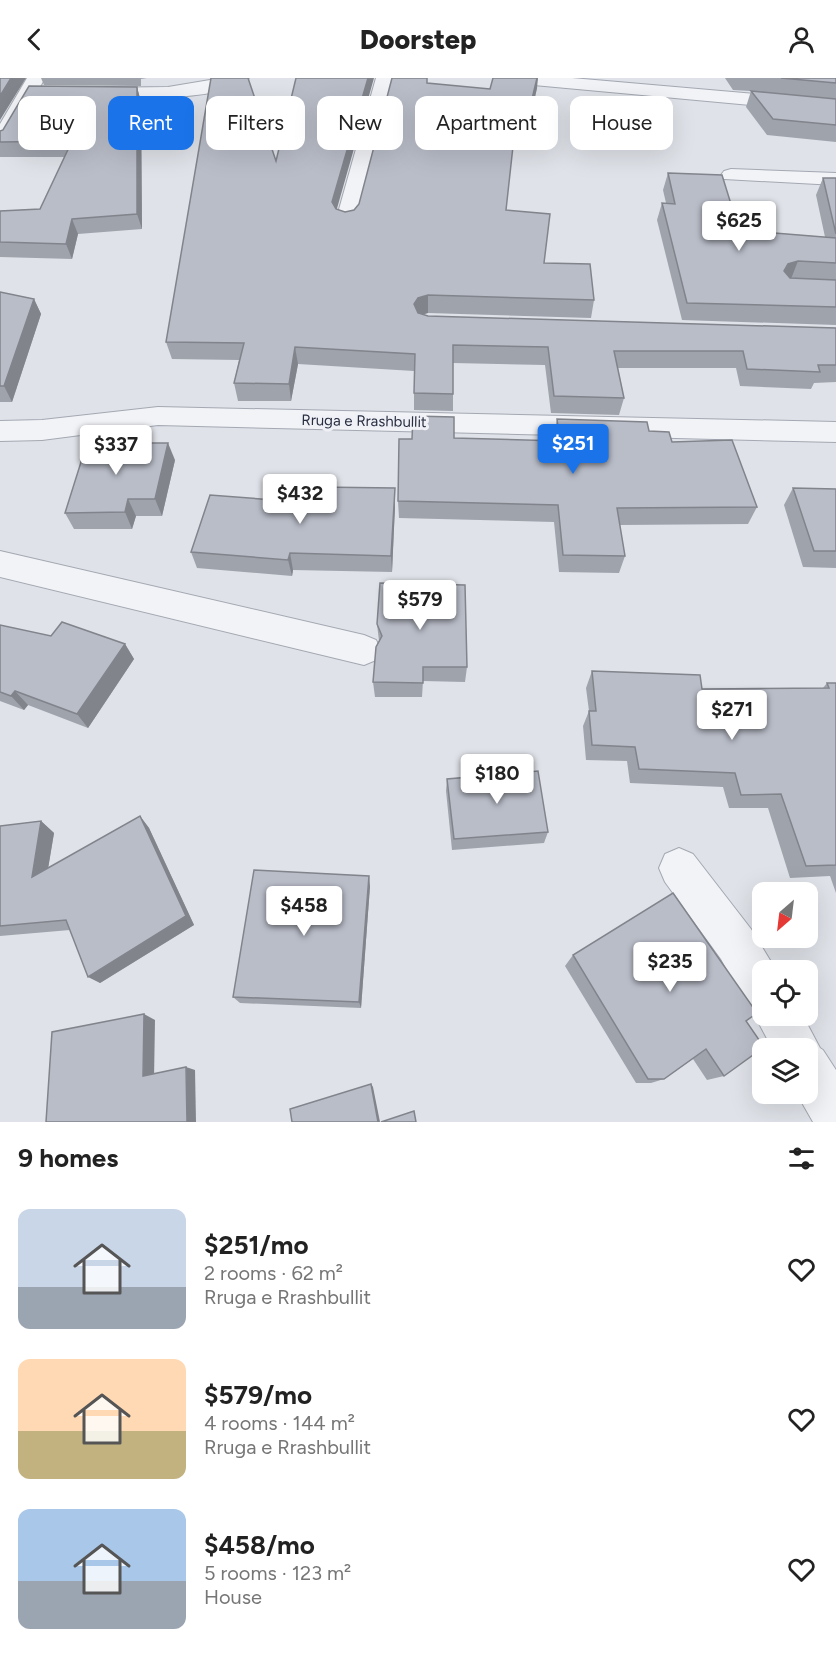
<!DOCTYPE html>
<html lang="en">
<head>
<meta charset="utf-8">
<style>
	:root { --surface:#fff; --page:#f6f6f6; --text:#222; --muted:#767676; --accent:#1a73e8 }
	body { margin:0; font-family:Figtree,sans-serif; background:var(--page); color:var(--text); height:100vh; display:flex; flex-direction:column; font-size:22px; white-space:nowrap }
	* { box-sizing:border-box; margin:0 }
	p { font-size:20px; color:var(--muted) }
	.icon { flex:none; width:33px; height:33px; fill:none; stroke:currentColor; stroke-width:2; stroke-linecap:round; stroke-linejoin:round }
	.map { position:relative; height:1044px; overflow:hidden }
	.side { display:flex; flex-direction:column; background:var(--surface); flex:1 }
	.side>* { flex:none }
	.hud { position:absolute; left:18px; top:18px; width:801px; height:54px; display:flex; gap:12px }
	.needle { width:39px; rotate:208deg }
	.tools { position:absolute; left:752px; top:804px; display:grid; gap:12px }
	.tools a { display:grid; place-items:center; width:66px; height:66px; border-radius:12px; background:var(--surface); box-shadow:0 6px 24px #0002; font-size:30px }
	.price { position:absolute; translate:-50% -51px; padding:0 14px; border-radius:6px; background:#fff; color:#222; font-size:20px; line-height:39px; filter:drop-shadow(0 2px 3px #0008) }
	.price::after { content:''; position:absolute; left:50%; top:36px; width:18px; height:14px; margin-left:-9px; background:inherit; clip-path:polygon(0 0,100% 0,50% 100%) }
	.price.selected { background:var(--accent); color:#fff }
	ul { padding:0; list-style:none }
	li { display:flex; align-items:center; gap:18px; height:150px; padding:0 18px }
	li span { display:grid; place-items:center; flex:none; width:168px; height:120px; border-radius:12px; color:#555 }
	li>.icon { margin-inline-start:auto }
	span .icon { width:72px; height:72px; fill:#fffc; stroke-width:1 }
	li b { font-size:26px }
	h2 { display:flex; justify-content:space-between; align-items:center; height:72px; padding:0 18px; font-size:26px }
	.pill { padding:0 21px; border-radius:12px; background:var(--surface); box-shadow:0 6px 24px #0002; font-size:21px; line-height:54px }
	.pill.selected { background:var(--accent); color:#fff }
	header { display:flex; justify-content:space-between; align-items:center; height:78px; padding:0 18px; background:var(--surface); font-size:27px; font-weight:800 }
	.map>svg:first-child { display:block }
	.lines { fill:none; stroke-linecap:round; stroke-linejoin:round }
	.minor-casing { stroke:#a4a8b2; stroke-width:2 }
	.minor { fill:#f2f3f7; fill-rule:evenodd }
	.wall { fill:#9fa3ac }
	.shaded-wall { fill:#82848c }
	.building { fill:#b9bdc8; stroke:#82848c; stroke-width:1.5 }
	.labels { text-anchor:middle; stroke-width:6; stroke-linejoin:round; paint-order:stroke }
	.street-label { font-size:15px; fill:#282e40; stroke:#eff1f6 }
</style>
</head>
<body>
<header><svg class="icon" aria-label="back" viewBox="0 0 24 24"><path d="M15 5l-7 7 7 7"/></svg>Doorstep<svg class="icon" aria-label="person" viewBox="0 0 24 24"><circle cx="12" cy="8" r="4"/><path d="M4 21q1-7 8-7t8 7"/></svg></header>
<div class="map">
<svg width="836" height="1044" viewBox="0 0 836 1044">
	<rect width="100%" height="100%" fill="#dfe2e8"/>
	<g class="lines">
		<defs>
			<g id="minor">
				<path d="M 27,0 L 45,0 L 10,62 L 7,66 L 0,68 L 0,46 Z"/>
				<path d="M 222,0 L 249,0 C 232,23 122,21 93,20 L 87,19 L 84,15 L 87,11 L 93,10 L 168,9 Z"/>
				<path d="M 376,0 L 394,0 L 358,142 L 355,147 L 347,149 L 339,147 L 336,142 Z"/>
				<path d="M 503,0 L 572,0 L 836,23 L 836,35 L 512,5 L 506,4 Z"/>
				<path d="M 731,91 L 836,95 L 836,107 L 724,101 L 721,97 L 724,93 Z"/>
				<path d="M 158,329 L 836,344 L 836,364 L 158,347 L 42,362 L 0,363 L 0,343 L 42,342 Z"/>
				<path d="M 0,473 L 364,557 L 376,562 L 381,572 L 376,582 L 364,587 L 0,499 Z"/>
				<path d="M 679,770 L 693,776 L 751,851 L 776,892 L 762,892 L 762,938 L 803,938 L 820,970 L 823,972 L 836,992 L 836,1044 L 813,1044 L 797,1016 L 807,1016 L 807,970 L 772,970 L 755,938 L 758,932 L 746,927 L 721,881 L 665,804 L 659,790 L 665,776 Z"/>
			</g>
		</defs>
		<use href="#minor" class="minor-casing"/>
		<use href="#minor" class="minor"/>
	</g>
	<g class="wall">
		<path d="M 41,0 L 147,0 L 141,1 L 141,8 L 44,7 Z"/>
		<path d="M 725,0 L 836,0 L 836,64 L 767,57 L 746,29 L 751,13 L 733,12 Z"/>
		<path d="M 428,5 L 490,11 L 537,10 L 526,59 L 514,58 L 506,132 L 544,185 L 594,222 L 591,240 L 428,235 L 423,236 L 428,238 L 836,250 L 836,304 L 814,305 L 811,311 L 740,308 L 736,290 L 618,290 L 624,320 L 619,337 L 551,335 L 545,287 L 453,285 L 453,333 L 414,332 L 414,293 L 298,286 L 291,323 L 238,323 L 234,305 L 239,282 L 172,281 L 166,264 L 276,83 L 337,131 L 345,134 L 354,132 L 359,126 Z"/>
		<path d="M 137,9 L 141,24 L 142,151 L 78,156 L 72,181 L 0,179 L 0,133 L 40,131 L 65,79 L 0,79 L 0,53 Z"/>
		<path d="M 668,95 L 739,152 L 825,159 L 816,117 L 823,100 L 836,100 L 836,247 L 682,242 L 657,142 L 662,125 L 666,125 L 663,112 Z"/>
		<path d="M 0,214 L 34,221 L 41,236 L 12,324 L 0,324 Z"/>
		<path d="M 557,341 L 649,353 L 672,364 L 757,429 L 748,446 L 620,447 L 625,478 L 619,495 L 559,494 L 554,444 L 399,440 L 398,423 L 454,360 L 554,363 L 554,359 Z"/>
		<path d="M 175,382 L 162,438 L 136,438 L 132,451 L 74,451 L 65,435 Z"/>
		<path d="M 793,410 L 836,411 L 836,490 L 803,489 L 784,427 Z"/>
		<path d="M 314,425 L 395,428 L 392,494 L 293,492 L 292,498 L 197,490 L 191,474 Z"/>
		<path d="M 377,546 L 467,589 L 465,604 L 423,603 L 422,619 L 375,619 L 373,604 L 379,563 Z"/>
		<path d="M 0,547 L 51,558 L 125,566 L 134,581 L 88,650 L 28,627 L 24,632 L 0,623 Z"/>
		<path d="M 592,593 L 702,611 L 823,610 L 827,605 L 836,605 L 836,815 L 830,798 L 790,800 L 768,730 L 729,730 L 723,709 L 630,705 L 627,683 L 586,682 L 583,648 L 589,633 L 586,610 Z"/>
		<path d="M 447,701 L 548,754 L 544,765 L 452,772 L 446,713 Z"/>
		<path d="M 140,738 L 149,750 L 194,847 L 100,905 L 70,852 L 0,858 L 0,748 L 41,743 L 54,755 L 48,790 Z"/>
		<path d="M 370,808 L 361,930 L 240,925 L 233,919 Z"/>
		<path d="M 573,877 L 746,943 L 724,998 L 707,1002 L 693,981 L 664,1001 L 651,1005 L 636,1005 L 565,888 Z"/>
	</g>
	<g class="shaded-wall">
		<path d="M 11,0 L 26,0 L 0,42 L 0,18 Z"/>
		<path d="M 368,0 L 374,0 L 334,141 L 332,124 Z"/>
		<path d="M 537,0 L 538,0 L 537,10 L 526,59 L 527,42 Z"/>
		<path d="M 137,9 L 141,24 L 142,151 L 137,136 Z"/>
		<path d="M 72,141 L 78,156 L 72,181 L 66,166 Z"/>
		<path d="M 798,183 L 791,201 L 784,193 L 788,186 Z"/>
		<path d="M 428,217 L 428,235 L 418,238 L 414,226 L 418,220 Z"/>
		<path d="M 34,221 L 41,236 L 12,324 L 4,308 Z"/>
		<path d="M 295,269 L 298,286 L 291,323 L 289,306 Z"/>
		<path d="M 168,365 L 175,382 L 162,438 L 155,421 Z"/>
		<path d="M 395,410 L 395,428 L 392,494 L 391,478 Z"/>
		<path d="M 128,421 L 136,438 L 132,451 L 125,434 Z"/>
		<path d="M 290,475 L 293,492 L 292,498 L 288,482 Z"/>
		<path d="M 125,566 L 134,581 L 88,650 L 77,636 Z"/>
		<path d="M 15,613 L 28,627 L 24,632 L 11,618 Z"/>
		<path d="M 140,738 L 149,750 L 194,847 L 100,905 L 88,899 Z"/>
		<path d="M 41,743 L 54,755 L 45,809 L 32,799 Z"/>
		<path d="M 369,798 L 370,808 L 361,930 L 359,924 Z"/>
		<path d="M 144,936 L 155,942 L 154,1001 L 143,998 Z"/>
		<path d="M 186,989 L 195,992 L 196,1044 L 187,1044 Z"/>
		<path d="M 371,1006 L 373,1009 L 380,1044 L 378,1044 Z"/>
	</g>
	<g class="building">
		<path d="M 0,0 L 11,0 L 0,18 Z"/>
		<path d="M 211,0 L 248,0 L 276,83 L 296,0 L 368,0 L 332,124 L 336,131 L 345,134 L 354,132 L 359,126 L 392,0 L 427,0 L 427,5 L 490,11 L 493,0 L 537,0 L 527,42 L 516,41 L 506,132 L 550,136 L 544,185 L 590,186 L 594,222 L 428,217 L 418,220 L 414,226 L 418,235 L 428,238 L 836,250 L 836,287 L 818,287 L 820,294 L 747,291 L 743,273 L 614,273 L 624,320 L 554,318 L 548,269 L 453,267 L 453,316 L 414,315 L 415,276 L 295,269 L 289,306 L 234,305 L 244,265 L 166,264 Z"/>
		<path d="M 781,0 L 836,0 L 836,5 Z"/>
		<path d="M 29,8 L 137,9 L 137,136 L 72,141 L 66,166 L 0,164 L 0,133 L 40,131 L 72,63 L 0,64 L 0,53 L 3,52 Z"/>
		<path d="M 751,13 L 836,21 L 836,47 L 773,41 Z"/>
		<path d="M 668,95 L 722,97 L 739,152 L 836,160 L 836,185 L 798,183 L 788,186 L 784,193 L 790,200 L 836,202 L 836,229 L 687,225 L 662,125 L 675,126 Z"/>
		<path d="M 823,100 L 836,100 L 836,156 Z"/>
		<path d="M 0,214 L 34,221 L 4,308 L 0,308 Z"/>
		<path d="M 413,338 L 454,339 L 454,360 L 560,363 L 557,341 L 647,344 L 649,353 L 669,354 L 672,364 L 732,362 L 757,429 L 617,430 L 625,478 L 563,477 L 558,427 L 398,423 L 399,361 L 412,361 Z"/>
		<path d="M 87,365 L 168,365 L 155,421 L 128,421 L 125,434 L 65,435 Z"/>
		<path d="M 316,409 L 395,410 L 391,478 L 290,475 L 288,482 L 191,474 L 210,417 L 314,425 Z"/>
		<path d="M 793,410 L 836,411 L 836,473 L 814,473 Z"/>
		<path d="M 380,505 L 465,507 L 467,589 L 423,589 L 423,605 L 373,604 L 376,569 L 382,558 L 377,546 Z"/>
		<path d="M 62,544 L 125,566 L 77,636 L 15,613 L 11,618 L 0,614 L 0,547 L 51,558 Z"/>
		<path d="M 592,593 L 700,597 L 702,611 L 829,610 L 827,605 L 836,605 L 836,787 L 806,788 L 781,716 L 741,717 L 735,695 L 639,691 L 635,669 L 592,667 L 589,633 L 596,633 Z"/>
		<path d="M 538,693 L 548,754 L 454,761 L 447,701 Z"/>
		<path d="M 140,738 L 186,838 L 88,899 L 66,842 L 0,848 L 0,748 L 41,743 L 32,799 Z"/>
		<path d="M 254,792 L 369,798 L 359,924 L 233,919 Z"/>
		<path d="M 673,815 L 757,935 L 746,943 L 764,969 L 724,998 L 706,971 L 664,1001 L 648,1001 L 573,877 Z"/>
		<path d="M 144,936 L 143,998 L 186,989 L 187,1044 L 46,1044 L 52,954 Z"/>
		<path d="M 371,1006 L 378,1044 L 292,1044 L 290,1031 Z"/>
		<path d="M 414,1033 L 416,1044 L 381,1044 Z"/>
	</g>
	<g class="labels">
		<g class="street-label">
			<text transform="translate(364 343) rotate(1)" y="5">Rruga e Rrashbullit</text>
		</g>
	</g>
</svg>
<div class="tools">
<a><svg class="needle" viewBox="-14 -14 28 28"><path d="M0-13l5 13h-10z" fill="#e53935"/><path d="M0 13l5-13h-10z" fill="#767676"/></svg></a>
<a><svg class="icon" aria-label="locate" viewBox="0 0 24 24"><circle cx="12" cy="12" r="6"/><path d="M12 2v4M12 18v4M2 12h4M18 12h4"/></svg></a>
<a><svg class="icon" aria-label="layers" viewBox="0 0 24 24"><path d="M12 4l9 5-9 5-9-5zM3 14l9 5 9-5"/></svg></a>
</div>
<b class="price" style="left:739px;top:174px">$625</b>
<b class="price selected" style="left:573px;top:397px">$251</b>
<b class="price" style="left:116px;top:398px">$337</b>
<b class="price" style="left:300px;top:447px">$432</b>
<b class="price" style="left:420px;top:553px">$579</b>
<b class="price" style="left:732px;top:663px">$271</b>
<b class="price" style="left:497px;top:727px">$180</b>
<b class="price" style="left:304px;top:859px">$458</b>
<b class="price" style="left:670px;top:915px">$235</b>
<div class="hud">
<a class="pill">Buy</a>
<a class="pill selected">Rent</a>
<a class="pill">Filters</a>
<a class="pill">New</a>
<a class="pill">Apartment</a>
<a class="pill">House</a>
</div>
</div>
<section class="side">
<h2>9 homes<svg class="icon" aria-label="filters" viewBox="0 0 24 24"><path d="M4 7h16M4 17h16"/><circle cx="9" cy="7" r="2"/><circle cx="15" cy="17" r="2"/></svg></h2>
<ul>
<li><span style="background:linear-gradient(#c9d6e8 65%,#9aa5b1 0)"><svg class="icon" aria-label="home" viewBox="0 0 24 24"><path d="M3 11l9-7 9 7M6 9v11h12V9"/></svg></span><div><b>$251/mo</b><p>2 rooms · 62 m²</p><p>Rruga e Rrashbullit</p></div><svg class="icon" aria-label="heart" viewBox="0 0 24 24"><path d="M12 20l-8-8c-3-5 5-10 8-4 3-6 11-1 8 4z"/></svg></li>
<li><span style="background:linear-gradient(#ffd9b3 60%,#c2b280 0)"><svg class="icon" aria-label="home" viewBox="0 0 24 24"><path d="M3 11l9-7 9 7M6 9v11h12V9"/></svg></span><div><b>$579/mo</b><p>4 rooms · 144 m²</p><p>Rruga e Rrashbullit</p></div><svg class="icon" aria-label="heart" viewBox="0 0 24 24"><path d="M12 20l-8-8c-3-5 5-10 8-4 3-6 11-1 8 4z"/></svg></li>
<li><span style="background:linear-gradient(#a9c7e8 60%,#9aa5b1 0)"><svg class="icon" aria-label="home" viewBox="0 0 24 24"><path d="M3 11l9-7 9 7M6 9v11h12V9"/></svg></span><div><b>$458/mo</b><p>5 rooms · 123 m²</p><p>House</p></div><svg class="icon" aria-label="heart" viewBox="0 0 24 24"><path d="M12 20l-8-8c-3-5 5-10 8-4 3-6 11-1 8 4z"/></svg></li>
</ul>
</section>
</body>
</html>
